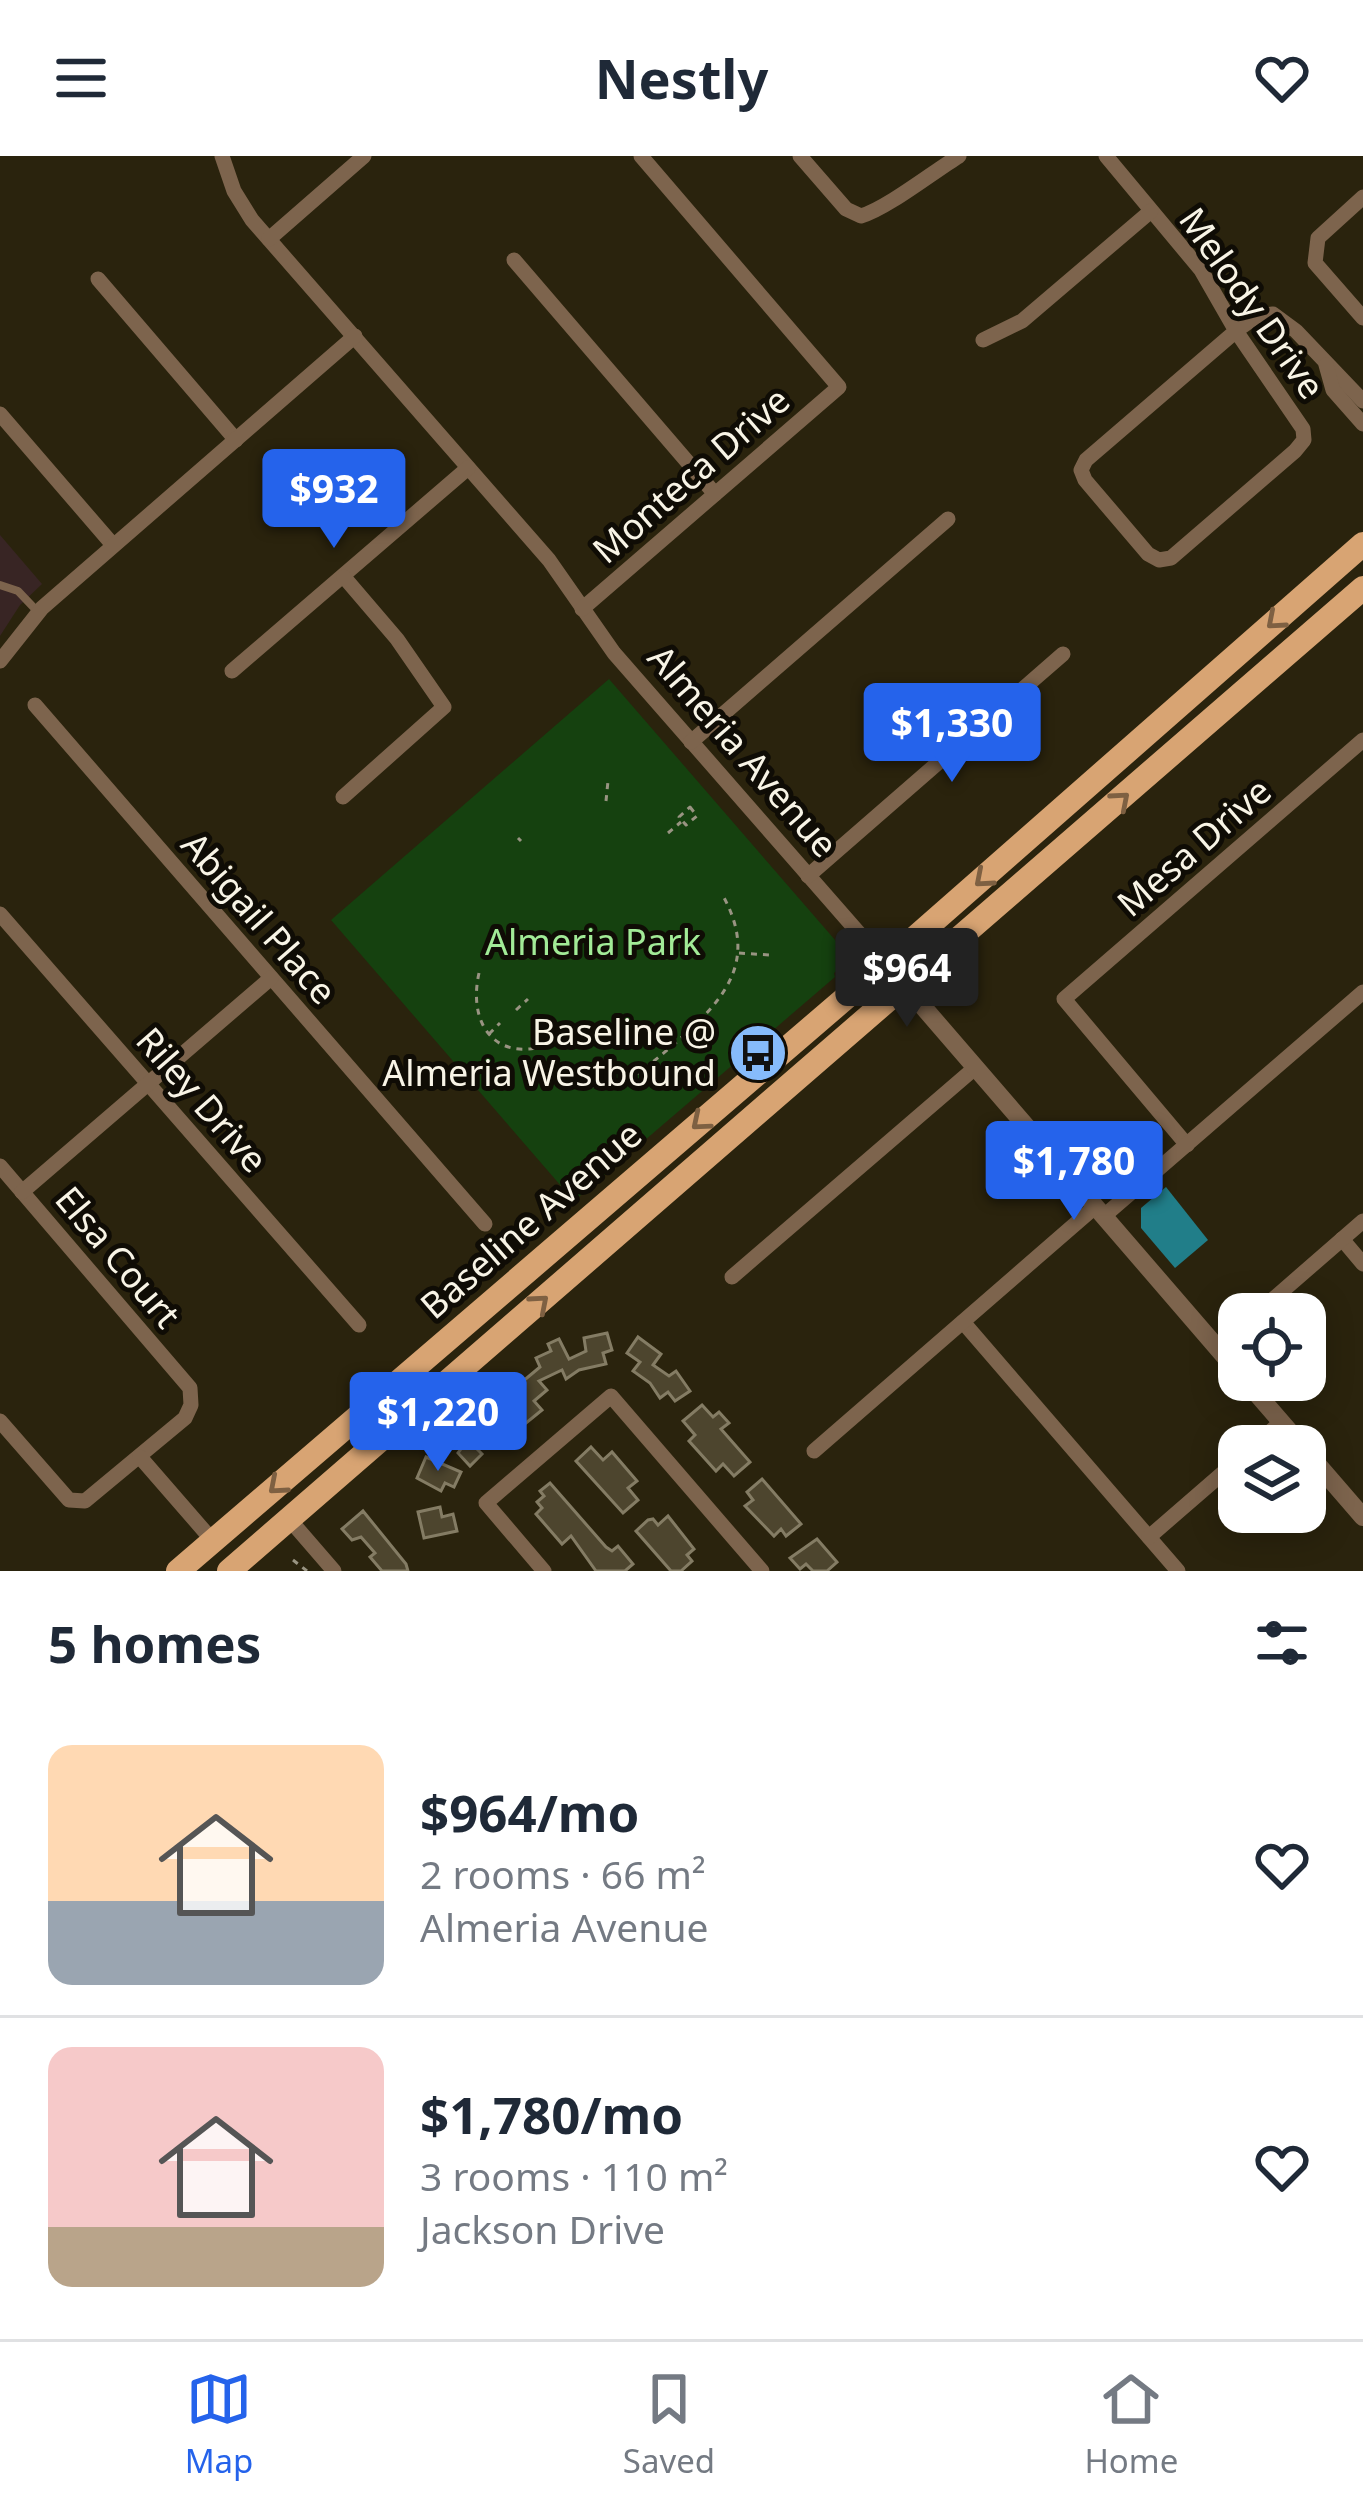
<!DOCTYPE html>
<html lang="en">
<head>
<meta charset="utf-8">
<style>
	:root { --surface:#fff; --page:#f6f6f7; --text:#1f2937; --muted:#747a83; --line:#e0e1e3; --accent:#2563eb }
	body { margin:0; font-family:"Noto Sans",sans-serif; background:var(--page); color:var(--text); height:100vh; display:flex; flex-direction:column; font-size:45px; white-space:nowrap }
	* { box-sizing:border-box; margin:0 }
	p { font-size:39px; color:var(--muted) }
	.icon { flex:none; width:66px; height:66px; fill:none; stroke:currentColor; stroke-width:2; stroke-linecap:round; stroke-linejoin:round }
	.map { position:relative; height:1415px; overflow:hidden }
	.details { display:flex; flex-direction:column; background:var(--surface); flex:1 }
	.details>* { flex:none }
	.controls { position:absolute; left:1218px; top:1137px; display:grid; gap:24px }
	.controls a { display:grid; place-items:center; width:108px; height:108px; border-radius:24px; background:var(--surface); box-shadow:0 6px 30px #0003; font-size:60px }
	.price { position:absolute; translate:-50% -102px; padding:0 27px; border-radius:12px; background:var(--accent); color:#fff; font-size:39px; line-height:78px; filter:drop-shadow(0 3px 6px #0008) }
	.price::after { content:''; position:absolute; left:50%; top:72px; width:36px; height:27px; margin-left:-18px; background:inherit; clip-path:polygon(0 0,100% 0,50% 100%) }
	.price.on { background:#222; color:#fff }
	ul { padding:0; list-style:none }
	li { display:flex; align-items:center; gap:36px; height:300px; padding:0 48px }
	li+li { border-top:3px solid var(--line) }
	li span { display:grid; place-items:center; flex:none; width:336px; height:240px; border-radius:24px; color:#555 }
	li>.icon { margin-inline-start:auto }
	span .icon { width:144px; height:144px; fill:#fffc; stroke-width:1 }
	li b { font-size:51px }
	h2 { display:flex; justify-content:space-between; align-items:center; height:144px; padding:0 48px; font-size:51px }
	header { display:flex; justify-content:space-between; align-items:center; height:156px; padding:0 48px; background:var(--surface); font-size:54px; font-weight:700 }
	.menu { display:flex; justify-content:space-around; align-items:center; height:168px; border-top:3px solid var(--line); background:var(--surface); font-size:33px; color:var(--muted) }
	.menu a { display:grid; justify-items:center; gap:6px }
	.menu .on { color:var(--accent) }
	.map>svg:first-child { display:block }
	.education { fill:#382524 }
	.green { fill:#15410f }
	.water { fill:#217e89 }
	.building { fill:#4d452e; stroke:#847c64; stroke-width:3 }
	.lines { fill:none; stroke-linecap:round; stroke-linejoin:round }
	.path { stroke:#999482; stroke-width:3; stroke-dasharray:6 6; stroke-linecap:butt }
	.service { stroke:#7d644d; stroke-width:8 }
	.minor { stroke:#7d644d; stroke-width:15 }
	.tertiary { stroke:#7d644d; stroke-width:18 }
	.primary { stroke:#d8a473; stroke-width:24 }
	.oneway { stroke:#7e6042 }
	.labels { text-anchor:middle; stroke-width:10; stroke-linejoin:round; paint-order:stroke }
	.street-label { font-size:36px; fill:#f8f4e6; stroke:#0f0c05 }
	.park-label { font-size:36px; fill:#a2eb97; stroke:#0f0c05 }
	.poi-label { font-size:36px; fill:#f8f4e6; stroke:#0f0c05; text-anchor:end }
</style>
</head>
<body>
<header><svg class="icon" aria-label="menu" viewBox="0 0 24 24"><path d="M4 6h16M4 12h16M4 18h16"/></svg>Nestly<svg class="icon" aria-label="heart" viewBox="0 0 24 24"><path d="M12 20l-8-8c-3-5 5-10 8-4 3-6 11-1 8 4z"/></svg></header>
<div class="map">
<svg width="1363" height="1415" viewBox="0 0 1363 1415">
	<rect width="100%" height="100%" fill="#2a230d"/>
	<path class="education" d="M 0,379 L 42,428 L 20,449 L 0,480 Z"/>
	<path class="green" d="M 609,523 L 842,792 L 843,810 L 834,817 L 835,821 L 574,1045 L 331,764 Z"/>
	<path class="water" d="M 1166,1031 L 1208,1084 L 1175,1112 L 1141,1072 L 1141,1052 Z"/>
	<g class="building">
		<path d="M 607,1177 L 612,1194 L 603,1197 L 606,1208 L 579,1214 L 566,1223 L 562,1214 L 539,1225 L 547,1234 L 534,1245 L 542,1254 L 515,1276 L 510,1271 L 496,1283 L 488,1274 L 473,1289 L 482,1298 L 470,1310 L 458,1297 L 461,1293 L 444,1276 L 454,1266 L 459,1271 L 469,1262 L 475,1268 L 491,1255 L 486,1249 L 507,1230 L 518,1221 L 522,1226 L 540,1211 L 536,1202 L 551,1195 L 548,1188 L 559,1183 L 569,1203 L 586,1195 L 584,1182 Z"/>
		<path d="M 638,1181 L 661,1198 L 653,1209 L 669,1220 L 676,1215 L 690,1235 L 675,1245 L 668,1236 L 660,1242 L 650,1227 L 633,1215 L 640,1206 L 627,1197 Z"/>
		<path d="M 702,1249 L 713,1261 L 719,1256 L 729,1267 L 721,1273 L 750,1306 L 734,1320 L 723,1308 L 716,1315 L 689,1285 L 695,1279 L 683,1265 Z"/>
		<path d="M 591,1291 L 603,1304 L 612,1296 L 637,1325 L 628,1332 L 638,1344 L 623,1357 L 576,1305 Z"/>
		<path d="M 426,1301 L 461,1316 L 454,1331 L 445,1327 L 441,1335 L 417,1322 Z"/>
		<path d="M 762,1323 L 801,1368 L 786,1380 L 781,1373 L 774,1380 L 745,1350 L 753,1344 L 747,1336 Z"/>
		<path d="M 550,1327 L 606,1391 L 612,1395 L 618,1390 L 633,1408 L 625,1415 L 596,1415 L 571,1380 L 562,1388 L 536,1358 L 542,1352 L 537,1346 L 544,1340 L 540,1335 Z"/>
		<path d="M 440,1351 L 442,1361 L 453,1358 L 457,1375 L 424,1382 L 418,1356 Z"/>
		<path d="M 363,1355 L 406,1408 L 408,1415 L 382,1415 L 370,1401 L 375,1397 L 361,1381 L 352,1384 L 342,1373 Z"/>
		<path d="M 668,1360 L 694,1393 L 687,1399 L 692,1405 L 681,1415 L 671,1415 L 636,1375 L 648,1364 L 653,1363 L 658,1369 Z"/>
		<path d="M 817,1383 L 837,1406 L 827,1415 L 813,1415 L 806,1408 L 800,1413 L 790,1402 Z"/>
	</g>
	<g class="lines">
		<g class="path">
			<path d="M 606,645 L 608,625"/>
			<path d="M 690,651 L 697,660 L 686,669 L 679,661 Z"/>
			<path d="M 668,677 L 681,666"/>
			<path d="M 518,682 L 521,685"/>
			<path d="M 739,797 L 769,799"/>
			<path d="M 479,817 C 468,866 493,905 545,890"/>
			<path d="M 516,854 L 528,843"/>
			<path d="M 489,878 L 500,867"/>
			<path d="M 558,910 C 602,952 635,921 672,890 C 722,846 761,807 722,738"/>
			<path d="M 293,1404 L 307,1415"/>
		</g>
		<path class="service" d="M 0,429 L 18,435 L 37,455"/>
		<g class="minor">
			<path d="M 222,0 L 234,35 L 252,64 L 549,404 L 614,497 L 906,831"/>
			<path d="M 800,0 L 846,53 L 861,60 C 886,53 933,16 959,0"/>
			<path d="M 1106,0 L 1201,114 L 1236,175 L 1303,273 L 1304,284 L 1295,295 L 1171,402 L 1159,404 L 1148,398 L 1085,324 L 1081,314 L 1086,304 L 1236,175 L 1257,160 L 1273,158 L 1296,175 L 1363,245"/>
			<path d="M 1363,41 L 1318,82 L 1315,107 L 1363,162"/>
			<path d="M 269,83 L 364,0"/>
			<path d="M 514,104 L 715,338"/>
			<path d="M 98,123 L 236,284"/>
			<path d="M 983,184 L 1022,165 L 1151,55"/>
			<path d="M 1326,209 L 1333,234 L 1363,268"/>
			<path d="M 0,258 L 113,389"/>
			<path d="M 582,453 L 839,231 L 641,0"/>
			<path d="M 0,505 L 42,452 L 355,180"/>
			<path d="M 232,515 L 468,312"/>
			<path d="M 35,549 L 485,1068"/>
			<path d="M 691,586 L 948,363"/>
			<path d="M 343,641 L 444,551 L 397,483 L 344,421"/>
			<path d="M 808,720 L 1063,498"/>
			<path d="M 0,758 L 359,1169"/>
			<path d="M 1187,989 L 1064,843 L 1363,584"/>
			<path d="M 0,1010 L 190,1232 L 191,1249 L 185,1262 L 85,1345 L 69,1344 L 0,1265"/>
			<path d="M 22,1036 L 271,822"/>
			<path d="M 1104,1060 L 1363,836"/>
			<path d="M 1342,1083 L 1363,1108"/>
			<path d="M 732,1121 L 976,911"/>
			<path d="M 1256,1158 L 1363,1065"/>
			<path d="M 963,1166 L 1178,1415"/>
			<path d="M 1217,1192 L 1239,1173"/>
			<path d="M 1254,1290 L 1281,1266"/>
			<path d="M 814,1295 L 1096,1050"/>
			<path d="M 140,1301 L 213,1385"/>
			<path d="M 290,1364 L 334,1415"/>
			<path d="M 1149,1381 L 1239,1303"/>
			<path d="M 544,1415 L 486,1347 L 611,1240 L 762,1415"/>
		</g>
		<g class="tertiary">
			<path d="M 906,831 L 1239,1217"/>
			<path d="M 1245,1224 L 1302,1290"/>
			<path d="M 1305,1294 L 1363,1361"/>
		</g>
		<g class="primary">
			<path d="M 178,1415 L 885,808 L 1363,388"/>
			<path d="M 229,1415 L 1363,432"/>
		</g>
	</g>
	<defs><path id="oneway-chevron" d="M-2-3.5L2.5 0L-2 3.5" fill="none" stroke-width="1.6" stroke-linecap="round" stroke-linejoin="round" transform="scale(3)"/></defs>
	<g class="oneway">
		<use href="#oneway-chevron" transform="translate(1275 465) rotate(139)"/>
		<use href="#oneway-chevron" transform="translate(1121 644) rotate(-41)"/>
		<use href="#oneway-chevron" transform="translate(983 723) rotate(139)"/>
		<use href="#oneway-chevron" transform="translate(700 966) rotate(140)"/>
		<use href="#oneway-chevron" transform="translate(540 1147) rotate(-41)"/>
		<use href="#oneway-chevron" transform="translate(277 1330) rotate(139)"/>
	</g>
	<defs>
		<symbol id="bus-disc" viewBox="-11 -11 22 22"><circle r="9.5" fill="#86bbfb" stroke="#0f0c05"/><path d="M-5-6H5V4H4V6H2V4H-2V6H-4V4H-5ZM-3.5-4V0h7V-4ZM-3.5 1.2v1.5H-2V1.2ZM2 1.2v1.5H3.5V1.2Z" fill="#111"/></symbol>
	</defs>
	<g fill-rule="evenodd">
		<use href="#bus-disc" x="725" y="864" width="66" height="66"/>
	</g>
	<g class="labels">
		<g class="street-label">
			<text transform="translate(1252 147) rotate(55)" y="13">Melody Drive</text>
			<text transform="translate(691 319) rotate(-41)" y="13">Monteca Drive</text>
			<text transform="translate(743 595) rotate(49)" y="13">Almeria Avenue</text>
			<text transform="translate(1194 691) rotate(-41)" y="13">Mesa Drive</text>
			<text transform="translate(259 762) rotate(49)" y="13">Abigail Place</text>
			<text transform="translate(202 944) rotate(49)" y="13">Riley Drive</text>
			<text transform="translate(531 1064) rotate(-41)" y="13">Baseline Avenue</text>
			<text transform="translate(118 1101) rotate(50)" y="13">Elsa Court</text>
		</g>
		<g class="park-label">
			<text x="593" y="799">Almeria Park</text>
		</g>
		<g class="poi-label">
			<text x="716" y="889">Baseline @<tspan x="716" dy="41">Almeria Westbound</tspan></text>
		</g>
	</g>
</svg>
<div class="controls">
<a><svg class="icon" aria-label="locate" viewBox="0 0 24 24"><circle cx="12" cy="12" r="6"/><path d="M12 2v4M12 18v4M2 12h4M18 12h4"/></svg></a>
<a><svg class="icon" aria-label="layers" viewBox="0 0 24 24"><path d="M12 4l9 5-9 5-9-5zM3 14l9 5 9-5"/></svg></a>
</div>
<b class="price" style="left:334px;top:395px">$932</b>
<b class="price" style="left:952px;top:629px">$1,330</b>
<b class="price on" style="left:907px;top:874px">$964</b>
<b class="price" style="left:1074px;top:1067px">$1,780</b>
<b class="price" style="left:438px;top:1318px">$1,220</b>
</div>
<section class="details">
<h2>5 homes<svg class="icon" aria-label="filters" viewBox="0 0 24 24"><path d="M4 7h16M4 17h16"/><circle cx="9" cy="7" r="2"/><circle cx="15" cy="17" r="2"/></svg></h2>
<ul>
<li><span style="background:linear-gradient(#ffd9b3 65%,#9aa5b1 0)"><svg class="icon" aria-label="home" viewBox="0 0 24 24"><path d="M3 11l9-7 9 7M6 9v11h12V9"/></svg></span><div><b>$964/mo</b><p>2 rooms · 66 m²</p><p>Almeria Avenue</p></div><svg class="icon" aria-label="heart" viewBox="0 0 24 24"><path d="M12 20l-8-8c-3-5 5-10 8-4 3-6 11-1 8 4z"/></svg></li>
<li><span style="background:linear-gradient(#f6c9c9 75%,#b9a48a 0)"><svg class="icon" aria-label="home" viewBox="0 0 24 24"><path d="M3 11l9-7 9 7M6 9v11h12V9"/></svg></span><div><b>$1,780/mo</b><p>3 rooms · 110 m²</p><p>Jackson Drive</p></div><svg class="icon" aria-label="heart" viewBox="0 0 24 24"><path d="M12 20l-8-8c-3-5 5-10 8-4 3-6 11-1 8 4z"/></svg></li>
</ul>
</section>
<nav class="menu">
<a class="on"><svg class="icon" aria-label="map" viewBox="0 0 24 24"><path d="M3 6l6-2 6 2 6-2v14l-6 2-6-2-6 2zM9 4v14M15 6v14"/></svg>Map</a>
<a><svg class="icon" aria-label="saved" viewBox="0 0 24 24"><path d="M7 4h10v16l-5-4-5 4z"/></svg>Saved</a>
<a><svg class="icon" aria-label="home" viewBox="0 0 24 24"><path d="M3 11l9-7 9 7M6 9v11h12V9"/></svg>Home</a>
</nav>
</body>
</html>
